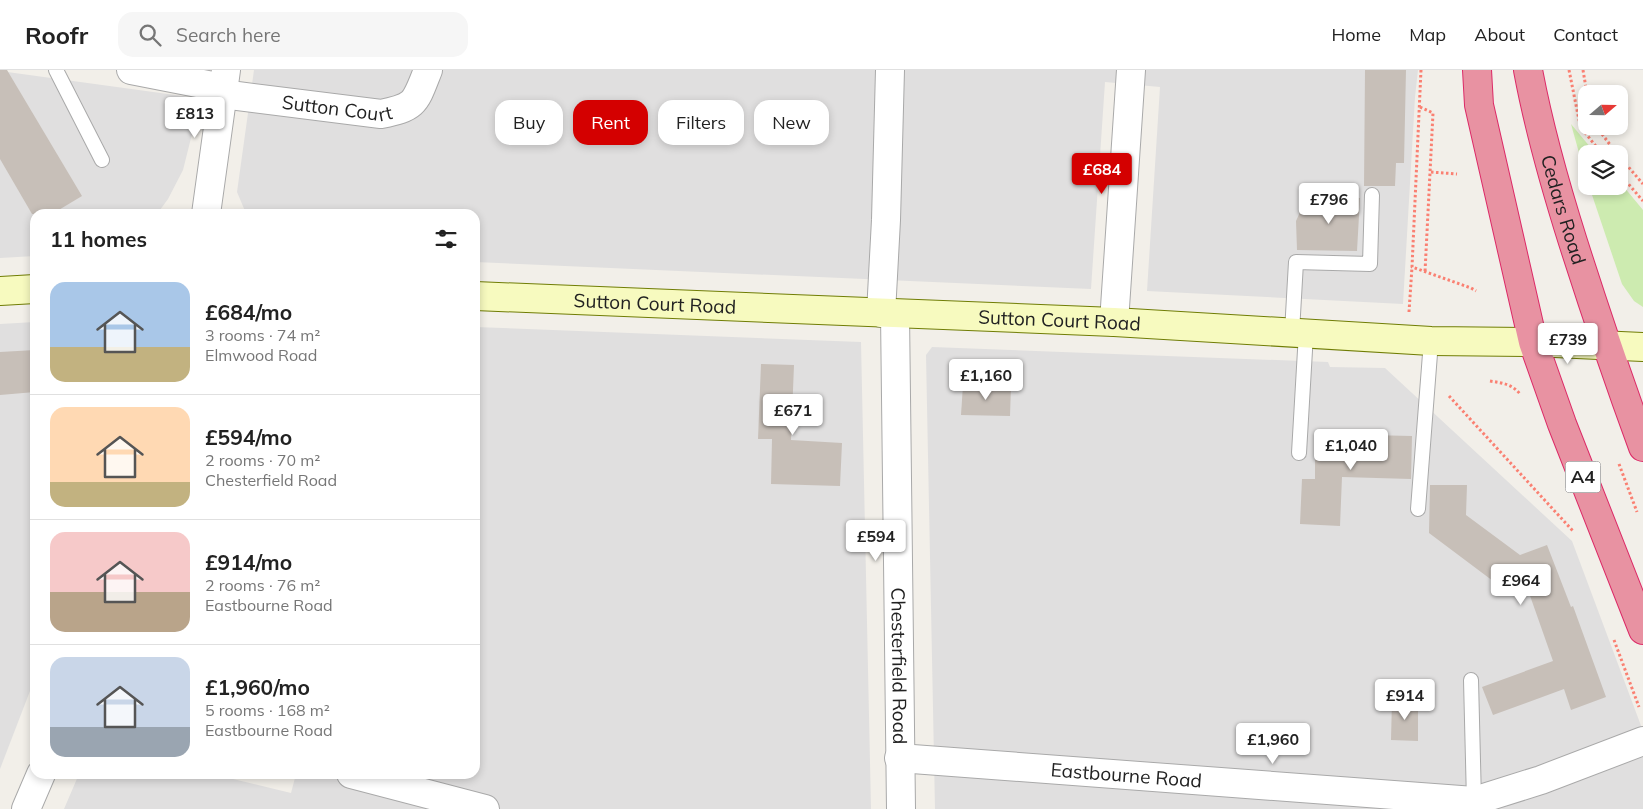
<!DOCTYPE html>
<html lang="en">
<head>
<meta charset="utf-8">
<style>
	:root { --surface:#fff; --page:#f6f6f6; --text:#222; --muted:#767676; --line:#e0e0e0; --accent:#d40000 }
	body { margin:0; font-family:Mulish,sans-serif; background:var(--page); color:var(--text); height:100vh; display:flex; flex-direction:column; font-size:19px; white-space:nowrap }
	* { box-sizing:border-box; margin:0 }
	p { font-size:16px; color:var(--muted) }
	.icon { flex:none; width:28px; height:28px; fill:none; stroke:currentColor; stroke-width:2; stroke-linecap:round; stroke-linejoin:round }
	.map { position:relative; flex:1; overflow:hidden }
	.side { position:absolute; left:30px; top:139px; width:450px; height:570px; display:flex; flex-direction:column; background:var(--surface); border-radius:15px; box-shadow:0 2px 8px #0003 }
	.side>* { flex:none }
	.hud { position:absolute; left:495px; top:30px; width:475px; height:45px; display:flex; gap:10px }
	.needle { width:32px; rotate:70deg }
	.fabs { position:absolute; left:1578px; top:15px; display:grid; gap:10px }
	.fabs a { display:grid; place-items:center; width:50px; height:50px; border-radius:10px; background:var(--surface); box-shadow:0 2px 8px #0003; font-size:25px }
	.price { position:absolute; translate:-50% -42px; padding:0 11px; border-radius:5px; background:#fff; color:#222; font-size:16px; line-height:32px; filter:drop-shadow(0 1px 2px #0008) }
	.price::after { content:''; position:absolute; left:50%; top:30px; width:15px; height:11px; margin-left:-8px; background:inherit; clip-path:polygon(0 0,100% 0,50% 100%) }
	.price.active { background:var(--accent); color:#fff }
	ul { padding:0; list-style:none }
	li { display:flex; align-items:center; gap:15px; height:125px; padding:0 20px }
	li+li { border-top:1px solid var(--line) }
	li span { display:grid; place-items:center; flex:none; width:140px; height:100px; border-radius:15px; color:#555 }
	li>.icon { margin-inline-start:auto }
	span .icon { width:60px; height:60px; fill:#fffc; stroke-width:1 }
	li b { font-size:21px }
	h2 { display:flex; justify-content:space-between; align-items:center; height:60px; padding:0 20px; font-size:21px }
	.tag { padding:0 18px; border-radius:15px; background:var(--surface); box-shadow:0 2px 8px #0003; font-size:18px; line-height:45px }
	.tag.active { background:var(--accent); color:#fff }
	header { display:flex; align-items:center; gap:30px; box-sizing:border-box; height:70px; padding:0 25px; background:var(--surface); border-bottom:1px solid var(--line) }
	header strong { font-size:24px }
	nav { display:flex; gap:28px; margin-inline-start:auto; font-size:18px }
	.search { width:350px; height:45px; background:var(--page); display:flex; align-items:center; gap:12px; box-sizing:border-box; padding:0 18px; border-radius:15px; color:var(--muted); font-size:19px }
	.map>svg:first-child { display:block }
	.residential { fill:#e0dfdf }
	.grass { fill:#cdebb0 }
	.building { fill:#c7bfb8 }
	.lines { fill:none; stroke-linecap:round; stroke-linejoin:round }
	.lane-casing { stroke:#a9a9a9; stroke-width:16 }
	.street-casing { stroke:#a9a9a9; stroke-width:30 }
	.secondary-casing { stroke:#707d05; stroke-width:30 }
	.highway-casing { stroke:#dc2a67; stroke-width:30 }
	.path { stroke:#fa8072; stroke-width:3; stroke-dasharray:2.5 2.5; stroke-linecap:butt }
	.lane { stroke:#fff; stroke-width:14 }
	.street { stroke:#fff; stroke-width:28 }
	.secondary { stroke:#f7fabf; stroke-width:28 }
	.highway { stroke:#e892a2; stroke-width:28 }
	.labels { text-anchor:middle; stroke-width:4; stroke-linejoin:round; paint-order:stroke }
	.shield { fill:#fff; stroke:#646464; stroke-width:1 }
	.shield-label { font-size:18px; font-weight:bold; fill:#222 }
	.street-label { font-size:19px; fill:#222; stroke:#fff }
</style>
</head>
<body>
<header>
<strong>Roofr</strong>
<div class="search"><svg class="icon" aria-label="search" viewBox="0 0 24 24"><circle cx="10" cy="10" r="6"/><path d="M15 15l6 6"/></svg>Search here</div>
<nav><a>Home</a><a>Map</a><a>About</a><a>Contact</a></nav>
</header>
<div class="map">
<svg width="1643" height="739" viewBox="0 0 1643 739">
	<rect width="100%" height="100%" fill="#f2efe9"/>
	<g class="residential">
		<path d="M 254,0 L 1418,0 L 1415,27 L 1403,234 L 1147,221 L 1160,17 L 1105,12 L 1091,219 L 475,192 L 475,144 L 245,144 L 245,141 L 237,122 Z"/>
		<path d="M 0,1 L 197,28 L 192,64 L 183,100 L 168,129 L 157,144 L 35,144 L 35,186 L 0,188 Z"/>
		<path d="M 35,252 L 35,608 L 0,699 L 0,254 Z"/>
		<path d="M 475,257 L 861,272 L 871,739 L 64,739 L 79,704 L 212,704 L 291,723 L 296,704 L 475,704 Z"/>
		<path d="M 932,277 L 1328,292 L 1330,297 L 1385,298 L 1572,471 L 1643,661 L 1643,739 L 935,739 L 926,285 Z"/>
	</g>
	<g class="grass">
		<path d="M 1571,54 L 1596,84 L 1586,84 L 1586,108 Z"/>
		<path d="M 1619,111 L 1643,140 L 1643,237 L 1634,231 L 1622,214 L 1589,116 L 1619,116 Z"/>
	</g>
	<g class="building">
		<path d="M 0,0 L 7,0 L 82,126 L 52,144 L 32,144 L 0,89 Z"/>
		<path d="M 1365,0 L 1406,0 L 1404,93 L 1396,93 L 1395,116 L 1364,116 Z"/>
		<path d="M 1325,127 L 1360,128 L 1357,181 L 1297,180 L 1296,151 L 1301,140 L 1302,130 L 1324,130 Z"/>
		<path d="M 35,280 L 35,322 L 0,325 L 0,282 Z"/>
		<path d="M 761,294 L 794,295 L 791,370 L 842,373 L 840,416 L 771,414 L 772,369 L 758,369 Z"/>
		<path d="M 963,315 L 1011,316 L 1010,346 L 961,345 Z"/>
		<path d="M 1325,364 L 1412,366 L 1411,409 L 1342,407 L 1340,456 L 1300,454 L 1302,409 L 1315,409 L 1315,384 L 1323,384 Z"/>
		<path d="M 1430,415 L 1467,415 L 1466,445 L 1520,485 L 1547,475 L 1571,537 L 1573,536 L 1606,627 L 1571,640 L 1564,619 L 1493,645 L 1482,617 L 1553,591 L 1528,520 L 1513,526 L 1429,463 Z"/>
		<path d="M 1392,630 L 1418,631 L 1418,671 L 1391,670 Z"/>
	</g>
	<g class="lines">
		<defs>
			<g id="lane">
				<path d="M 56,0 L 102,90"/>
				<path d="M 1292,262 L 1296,192 L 1370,194 L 1372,125"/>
				<path d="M 1299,383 L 1306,263"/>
				<path d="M 1418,439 L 1431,271"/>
				<path d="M 1471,610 L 1474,731"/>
			</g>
			<g id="street">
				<path d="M 131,0 L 223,18"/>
				<path id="s1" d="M 222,24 L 381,44 C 416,37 415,33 428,0"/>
				<path d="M 206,144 L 226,0"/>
				<path d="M 881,243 L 886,150 L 890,0"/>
				<path id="s2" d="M 895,244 L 901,739"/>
				<path d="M 1114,252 L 1131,0"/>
				<path id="s3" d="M 899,688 L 1474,731 L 1541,710 L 1643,671"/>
				<path d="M 351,704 L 485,739"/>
				<path d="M 26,739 L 41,704"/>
			</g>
			<g id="secondary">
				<path d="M 0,221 L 35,219"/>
				<path id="s4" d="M 475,226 L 1114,252 L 1431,271 L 1533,272 L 1643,277"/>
			</g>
			<g id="highway">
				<path d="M 1477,0 L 1479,35 L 1533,272 L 1562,354 L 1643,560"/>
				<path id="s5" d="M 1528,0 C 1539,59 1555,115 1573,172 C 1595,241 1618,309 1643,377"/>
			</g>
		</defs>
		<use href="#lane" class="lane-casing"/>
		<use href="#street" class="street-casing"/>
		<use href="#secondary" class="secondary-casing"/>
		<use href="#highway" class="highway-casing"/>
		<g class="path">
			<path d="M 1421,0 L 1412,197 L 1471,218 L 1476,221"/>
			<path d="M 1569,0 L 1579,50 L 1583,60 L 1602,84"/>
			<path d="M 1583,0 L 1587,24"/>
			<path d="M 1420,37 L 1433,43 L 1425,202"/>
			<path d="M 1596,56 L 1617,84"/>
			<path d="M 1619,86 L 1643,114"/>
			<path d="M 1431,102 L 1457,104"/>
			<path d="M 1619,103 L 1643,131"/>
			<path d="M 1409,242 L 1412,197"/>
			<path d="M 1490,311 C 1502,313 1512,314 1520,324"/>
			<path d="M 1449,326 L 1573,461"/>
			<path d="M 1619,394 L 1637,442"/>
			<path d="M 1614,570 L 1639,637"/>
		</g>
		<use href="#lane" class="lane"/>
		<use href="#street" class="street"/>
		<use href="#secondary" class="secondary"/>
		<use href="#highway" class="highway"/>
	</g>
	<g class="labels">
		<rect class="shield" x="1565.5" y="391.5" width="35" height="31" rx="4"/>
		<g class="shield-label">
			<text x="1583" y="413">A4</text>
		</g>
		<g class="street-label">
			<text dy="7" stroke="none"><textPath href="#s1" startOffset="116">Sutton Court</textPath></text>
			<text dy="7" stroke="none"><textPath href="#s5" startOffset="144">Cedars Road</textPath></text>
			<text dy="7" stroke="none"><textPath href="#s4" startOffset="180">Sutton Court Road</textPath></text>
			<text dy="7" stroke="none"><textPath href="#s4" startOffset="585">Sutton Court Road</textPath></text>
			<text dy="7" stroke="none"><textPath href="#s2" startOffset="352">Chesterfield Road</textPath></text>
			<text dy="7" stroke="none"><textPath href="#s3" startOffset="228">Eastbourne Road</textPath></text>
		</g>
	</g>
</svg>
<div class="fabs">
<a><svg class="needle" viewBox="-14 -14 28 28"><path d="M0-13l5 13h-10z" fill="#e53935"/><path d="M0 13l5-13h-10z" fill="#767676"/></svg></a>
<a><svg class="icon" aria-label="layers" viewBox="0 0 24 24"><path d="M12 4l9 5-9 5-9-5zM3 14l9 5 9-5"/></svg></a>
</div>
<b class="price" style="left:195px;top:69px">£813</b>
<b class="price active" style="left:1102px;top:125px">£684</b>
<b class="price" style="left:1329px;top:155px">£796</b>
<b class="price" style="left:1568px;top:295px">£739</b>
<b class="price" style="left:986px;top:331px">£1,160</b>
<b class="price" style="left:793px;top:366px">£671</b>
<b class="price" style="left:1351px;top:401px">£1,040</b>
<b class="price" style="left:876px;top:492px">£594</b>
<b class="price" style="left:1521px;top:536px">£964</b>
<b class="price" style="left:1405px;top:651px">£914</b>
<b class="price" style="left:1273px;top:695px">£1,960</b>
<div class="hud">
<a class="tag">Buy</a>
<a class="tag active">Rent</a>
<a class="tag">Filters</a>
<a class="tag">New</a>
</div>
<section class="side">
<h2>11 homes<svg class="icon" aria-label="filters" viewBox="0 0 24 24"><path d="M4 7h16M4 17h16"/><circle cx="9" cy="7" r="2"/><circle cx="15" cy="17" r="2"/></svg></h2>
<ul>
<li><span style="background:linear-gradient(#a9c7e8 65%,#c2b280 0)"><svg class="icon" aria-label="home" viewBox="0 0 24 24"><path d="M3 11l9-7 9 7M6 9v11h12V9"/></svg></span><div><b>£684/mo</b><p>3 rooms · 74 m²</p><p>Elmwood Road</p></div></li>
<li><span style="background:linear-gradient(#ffd9b3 75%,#c2b280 0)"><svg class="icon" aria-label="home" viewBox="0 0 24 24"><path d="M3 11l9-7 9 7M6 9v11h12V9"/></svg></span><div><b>£594/mo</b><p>2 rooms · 70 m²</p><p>Chesterfield Road</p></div></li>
<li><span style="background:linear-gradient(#f6c9c9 60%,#b9a48a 0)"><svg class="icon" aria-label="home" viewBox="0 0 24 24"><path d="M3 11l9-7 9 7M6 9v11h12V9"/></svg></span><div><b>£914/mo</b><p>2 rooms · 76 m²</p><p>Eastbourne Road</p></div></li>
<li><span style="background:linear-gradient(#c9d6e8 70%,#9aa5b1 0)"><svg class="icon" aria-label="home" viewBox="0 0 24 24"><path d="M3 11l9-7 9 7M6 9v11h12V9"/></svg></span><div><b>£1,960/mo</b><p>5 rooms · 168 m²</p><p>Eastbourne Road</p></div></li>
</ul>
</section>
</div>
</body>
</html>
